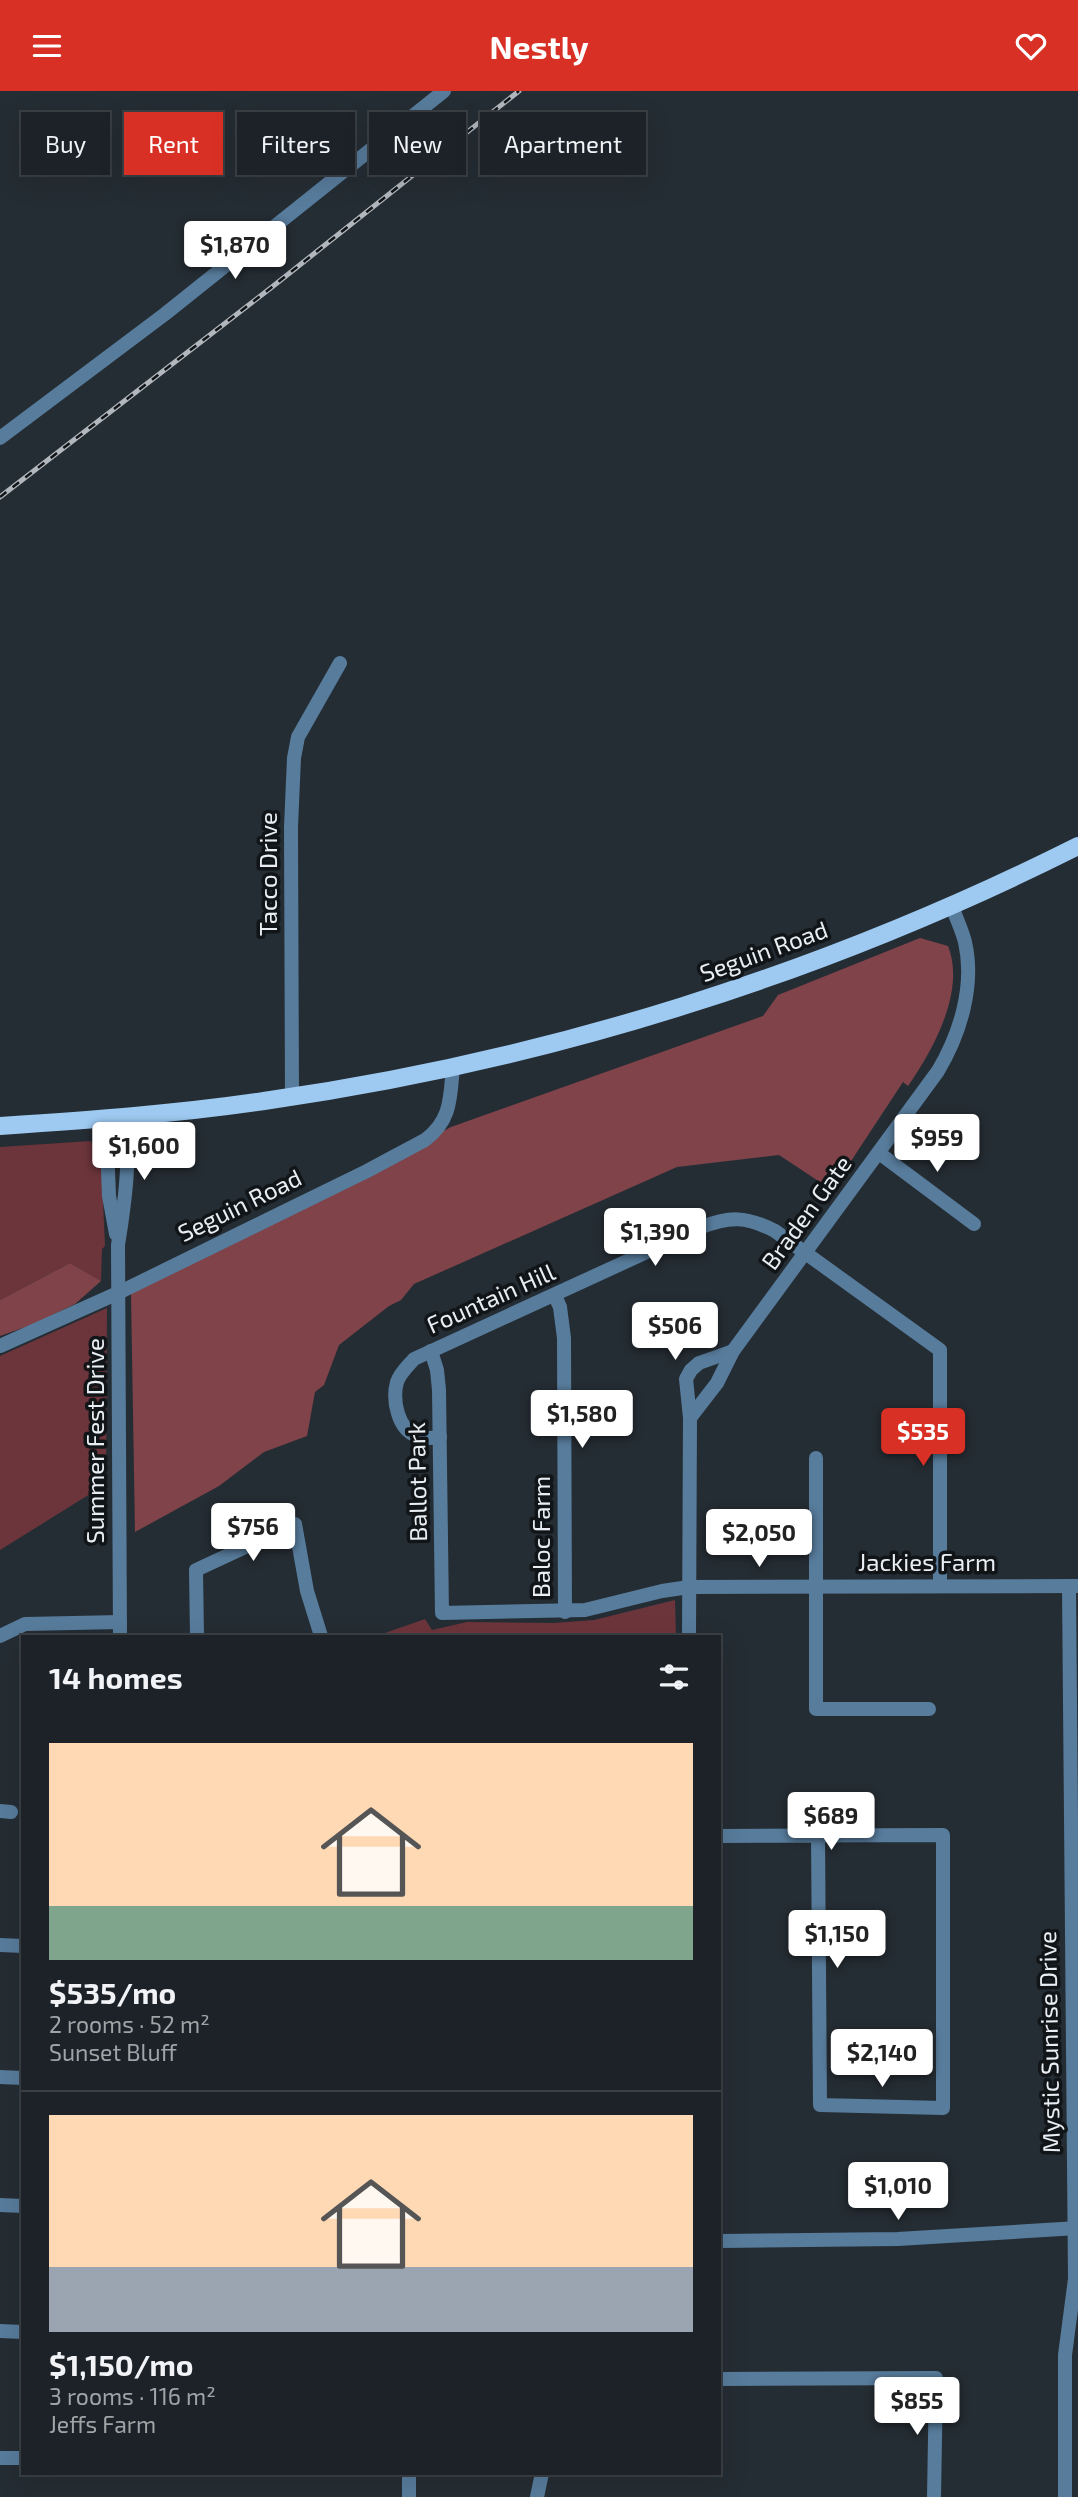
<!DOCTYPE html>
<html lang="en">
<head>
<meta charset="utf-8">
<style>
	:root { --surface:#1c2227; --page:#252a2f; --text:#f1f3f6; --muted:#a0a4a7; --line:#3a3f44; --accent:#d93025 }
	body { margin:0; font-family:"Exo 2",sans-serif; background:var(--page); color:var(--text); height:100vh; display:flex; flex-direction:column; font-size:26px; white-space:nowrap }
	* { box-sizing:border-box; margin:0 }
	p { font-size:23px; color:var(--muted) }
	.icon { flex:none; width:38px; height:38px; fill:none; stroke:currentColor; stroke-width:2; stroke-linecap:round; stroke-linejoin:round }
	.map { position:relative; flex:1; overflow:hidden }
	.panel { position:absolute; left:21px; top:1544px; width:700px; height:840px; display:flex; flex-direction:column; background:var(--surface); border-radius:0px; box-shadow:0 7px 28px #0002,0 0 0 2px var(--line) }
	.panel>* { flex:none }
	.guide { position:absolute; left:21px; top:21px; width:700px; height:63px; display:flex; gap:14px }
	.price { position:absolute; translate:-50% -60px; padding:0 16px; border-radius:7px; background:#fff; color:#222; font-size:23px; line-height:46px; filter:drop-shadow(0 2px 4px #0008) }
	.price::after { content:''; position:absolute; left:50%; top:42px; width:21px; height:16px; margin-left:-10px; background:inherit; clip-path:polygon(0 0,100% 0,50% 100%) }
	.price.on { background:var(--accent); color:#fff }
	ul { padding:0; list-style:none }
	li { display:grid; align-content:center; gap:14px; height:371px; padding:0 28px }
	li+li { border-top:2px solid var(--line) }
	li span { display:grid; place-items:center; height:217px; border-radius:0px; color:#555 }
	li>.icon { margin-inline-start:auto }
	span .icon { width:126px; height:126px; fill:#fffc; stroke-width:1 }
	li b { font-size:30px }
	h2 { display:flex; justify-content:space-between; align-items:center; height:84px; padding:0 28px; font-size:30px }
	.chip { padding:0 24px; border-radius:0px; background:var(--surface); box-shadow:0 7px 28px #0002,0 0 0 2px var(--line); font-size:24px; line-height:63px }
	.chip.on { background:var(--accent); color:#fff }
	header { display:flex; justify-content:space-between; align-items:center; height:91px; padding:0 28px; background:var(--accent); color:#fff; font-size:32px; font-weight:700 }
	.map>svg:first-child { display:block }
	.green { fill:#6c353b }
	.forest { fill:#7f4349 }
	.lines { fill:none; stroke-linecap:round; stroke-linejoin:round }
	.minor { stroke:#587c9c; stroke-width:14 }
	.major { stroke:#9ecaf2; stroke-width:18 }
	.rail-casing { stroke:#b1b7bd; stroke-width:5 }
	.rail { stroke:#111518; stroke-width:2.5; stroke-dasharray:8; stroke-linecap:butt }
	.labels { text-anchor:middle; stroke-width:7; stroke-linejoin:round; paint-order:stroke }
	.street-label { font-size:24px; fill:#e8eef3; stroke:#111518 }
</style>
</head>
<body>
<header><svg class="icon" aria-label="menu" viewBox="0 0 24 24"><path d="M4 6h16M4 12h16M4 18h16"/></svg>Nestly<svg class="icon" aria-label="heart" viewBox="0 0 24 24"><path d="M12 20l-8-8c-3-5 5-10 8-4 3-6 11-1 8 4z"/></svg></header>
<div class="map">
<svg width="1078" height="2406" viewBox="0 0 1078 2406">
	<rect width="100%" height="100%" fill="#252d34"/>
	<g class="green">
		<path d="M 91,1050 L 97,1064 L 101,1066 L 105,1155 L 102,1158 L 101,1190 L 70,1172 L 0,1209 L 0,1056 Z"/>
		<path d="M 107,1217 L 106,1393 L 0,1459 L 0,1265 Z"/>
		<path d="M 675,1509 L 676,1545 L 386,1545 L 385,1542 L 425,1528 L 432,1539 L 467,1531 L 554,1532 L 594,1529 Z"/>
	</g>
	<g class="forest">
		<path d="M 920,847 L 948,855 C 966,900 933,959 908,995 L 903,991 L 832,1099 L 779,1064 L 677,1076 L 414,1193 L 401,1209 L 389,1215 L 339,1254 L 324,1294 L 315,1301 L 307,1345 L 264,1361 L 219,1395 L 135,1441 L 131,1203 L 451,1036 L 763,925 L 778,904 Z"/>
		<path d="M 70,1172 L 101,1190 L 75,1213 L 34,1233 L 0,1245 L 0,1209 Z"/>
	</g>
	<g class="lines">
		<g class="minor">
			<path d="M 0,347 L 165,223 L 444,0"/>
			<path d="M 292,1006 L 291,736 L 294,667 L 298,646 L 340,572"/>
			<path d="M 106,1028 L 109,1105 L 116,1143"/>
			<path d="M 879,1062 L 974,1133"/>
			<path d="M 555,1205 L 560,1216 L 564,1247 L 565,1521"/>
			<path d="M 0,1255 L 118,1202 L 367,1080 L 425,1049 C 452,1029 450,1006 453,975"/>
			<path d="M 431,1260 L 437,1279 L 439,1299 L 442,1522 L 585,1519 L 662,1500 L 689,1496 L 1077,1495"/>
			<path d="M 690,1327 L 717,1292 L 733,1260 L 938,980 C 960,943 975,895 965,851 C 962,839 956,827 952,815"/>
			<path d="M 440,1346 C 433,1347 424,1348 417,1345 C 398,1339 392,1309 397,1291 C 400,1282 408,1275 414,1268 L 699,1137 C 730,1125 746,1125 775,1140 L 940,1259 L 940,1495"/>
			<path d="M 816,1367 L 816,1618 L 929,1618"/>
			<path d="M 0,1545 L 25,1533 L 120,1531"/>
			<path d="M 120,1545 L 118,1154 C 125,1111 130,1070 127,1026"/>
			<path d="M 197,1545 L 196,1479 L 295,1433 L 307,1500 L 321,1545"/>
			<path d="M 689,1545 L 690,1327 L 686,1288 L 691,1279 L 699,1272 L 733,1260"/>
			<path d="M 0,1720 L 11,1721"/>
			<path d="M 719,1745 L 943,1744 L 943,2017 L 820,2014 L 818,1744"/>
			<path d="M 0,1854 L 23,1855"/>
			<path d="M 0,1986 L 23,1987"/>
			<path d="M 0,2114 L 23,2115"/>
			<path d="M 719,2150 L 898,2148 L 1078,2137"/>
			<path d="M 0,2240 L 23,2241"/>
			<path d="M 719,2288 L 936,2287 L 934,2406"/>
			<path d="M 0,2367 L 23,2367"/>
			<path d="M 409,2382 L 409,2406"/>
			<path d="M 537,2406 L 542,2382"/>
			<path d="M 1065,2406 L 1065,2264 L 1075,2188 L 1069,1495"/>
		</g>
		<path class="major" d="M 0,1035 C 88,1029 176,1023 264,1010 C 547,970 823,883 1078,755"/>
		<defs>
			<path id="rail" d="M 0,406 L 272,196 L 519,0"/>
		</defs>
		<use href="#rail" class="rail-casing"/>
		<use href="#rail" class="rail"/>
	</g>
	<g class="labels">
		<g class="street-label">
			<text transform="translate(269 783) rotate(-90)" y="8">Tacco Drive</text>
			<text transform="translate(764 861) rotate(-20)" y="8">Seguin Road</text>
			<text transform="translate(240 1115) rotate(-26)" y="8">Seguin Road</text>
			<text transform="translate(807 1122) rotate(-54)" y="8">Braden Gate</text>
			<text transform="translate(491 1208) rotate(-24)" y="8">Fountain Hill</text>
			<text transform="translate(96 1350) rotate(-90)" y="8">Summer Fest Drive</text>
			<text transform="translate(418 1391) rotate(-91)" y="8">Ballot Park</text>
			<text transform="translate(542 1446) rotate(-90)" y="8">Baloc Farm</text>
			<text x="927" y="1480">Jackies Farm</text>
			<text transform="translate(1050 1951) rotate(-91)" y="8">Mystic Sunrise Drive</text>
		</g>
	</g>
</svg>
<b class="price" style="left:235px;top:190px">$1,870</b>
<b class="price" style="left:937px;top:1083px">$959</b>
<b class="price" style="left:144px;top:1091px">$1,600</b>
<b class="price" style="left:655px;top:1177px">$1,390</b>
<b class="price" style="left:675px;top:1271px">$506</b>
<b class="price" style="left:582px;top:1359px">$1,580</b>
<b class="price on" style="left:923px;top:1377px">$535</b>
<b class="price" style="left:253px;top:1472px">$756</b>
<b class="price" style="left:759px;top:1478px">$2,050</b>
<b class="price" style="left:831px;top:1761px">$689</b>
<b class="price" style="left:837px;top:1879px">$1,150</b>
<b class="price" style="left:882px;top:1998px">$2,140</b>
<b class="price" style="left:898px;top:2131px">$1,010</b>
<b class="price" style="left:917px;top:2346px">$855</b>
<div class="guide">
<a class="chip">Buy</a>
<a class="chip on">Rent</a>
<a class="chip">Filters</a>
<a class="chip">New</a>
<a class="chip">Apartment</a>
</div>
<section class="panel">
<h2>14 homes<svg class="icon" aria-label="filters" viewBox="0 0 24 24"><path d="M4 7h16M4 17h16"/><circle cx="9" cy="7" r="2"/><circle cx="15" cy="17" r="2"/></svg></h2>
<ul>
<li><span style="background:linear-gradient(#ffd9b3 75%,#7fa58c 0)"><svg class="icon" aria-label="home" viewBox="0 0 24 24"><path d="M3 11l9-7 9 7M6 9v11h12V9"/></svg></span><div><b>$535/mo</b><p>2 rooms · 52 m²</p><p>Sunset Bluff</p></div></li>
<li><span style="background:linear-gradient(#ffd9b3 70%,#9aa5b1 0)"><svg class="icon" aria-label="home" viewBox="0 0 24 24"><path d="M3 11l9-7 9 7M6 9v11h12V9"/></svg></span><div><b>$1,150/mo</b><p>3 rooms · 116 m²</p><p>Jeffs Farm</p></div></li>
</ul>
</section>
</div>
</body>
</html>
